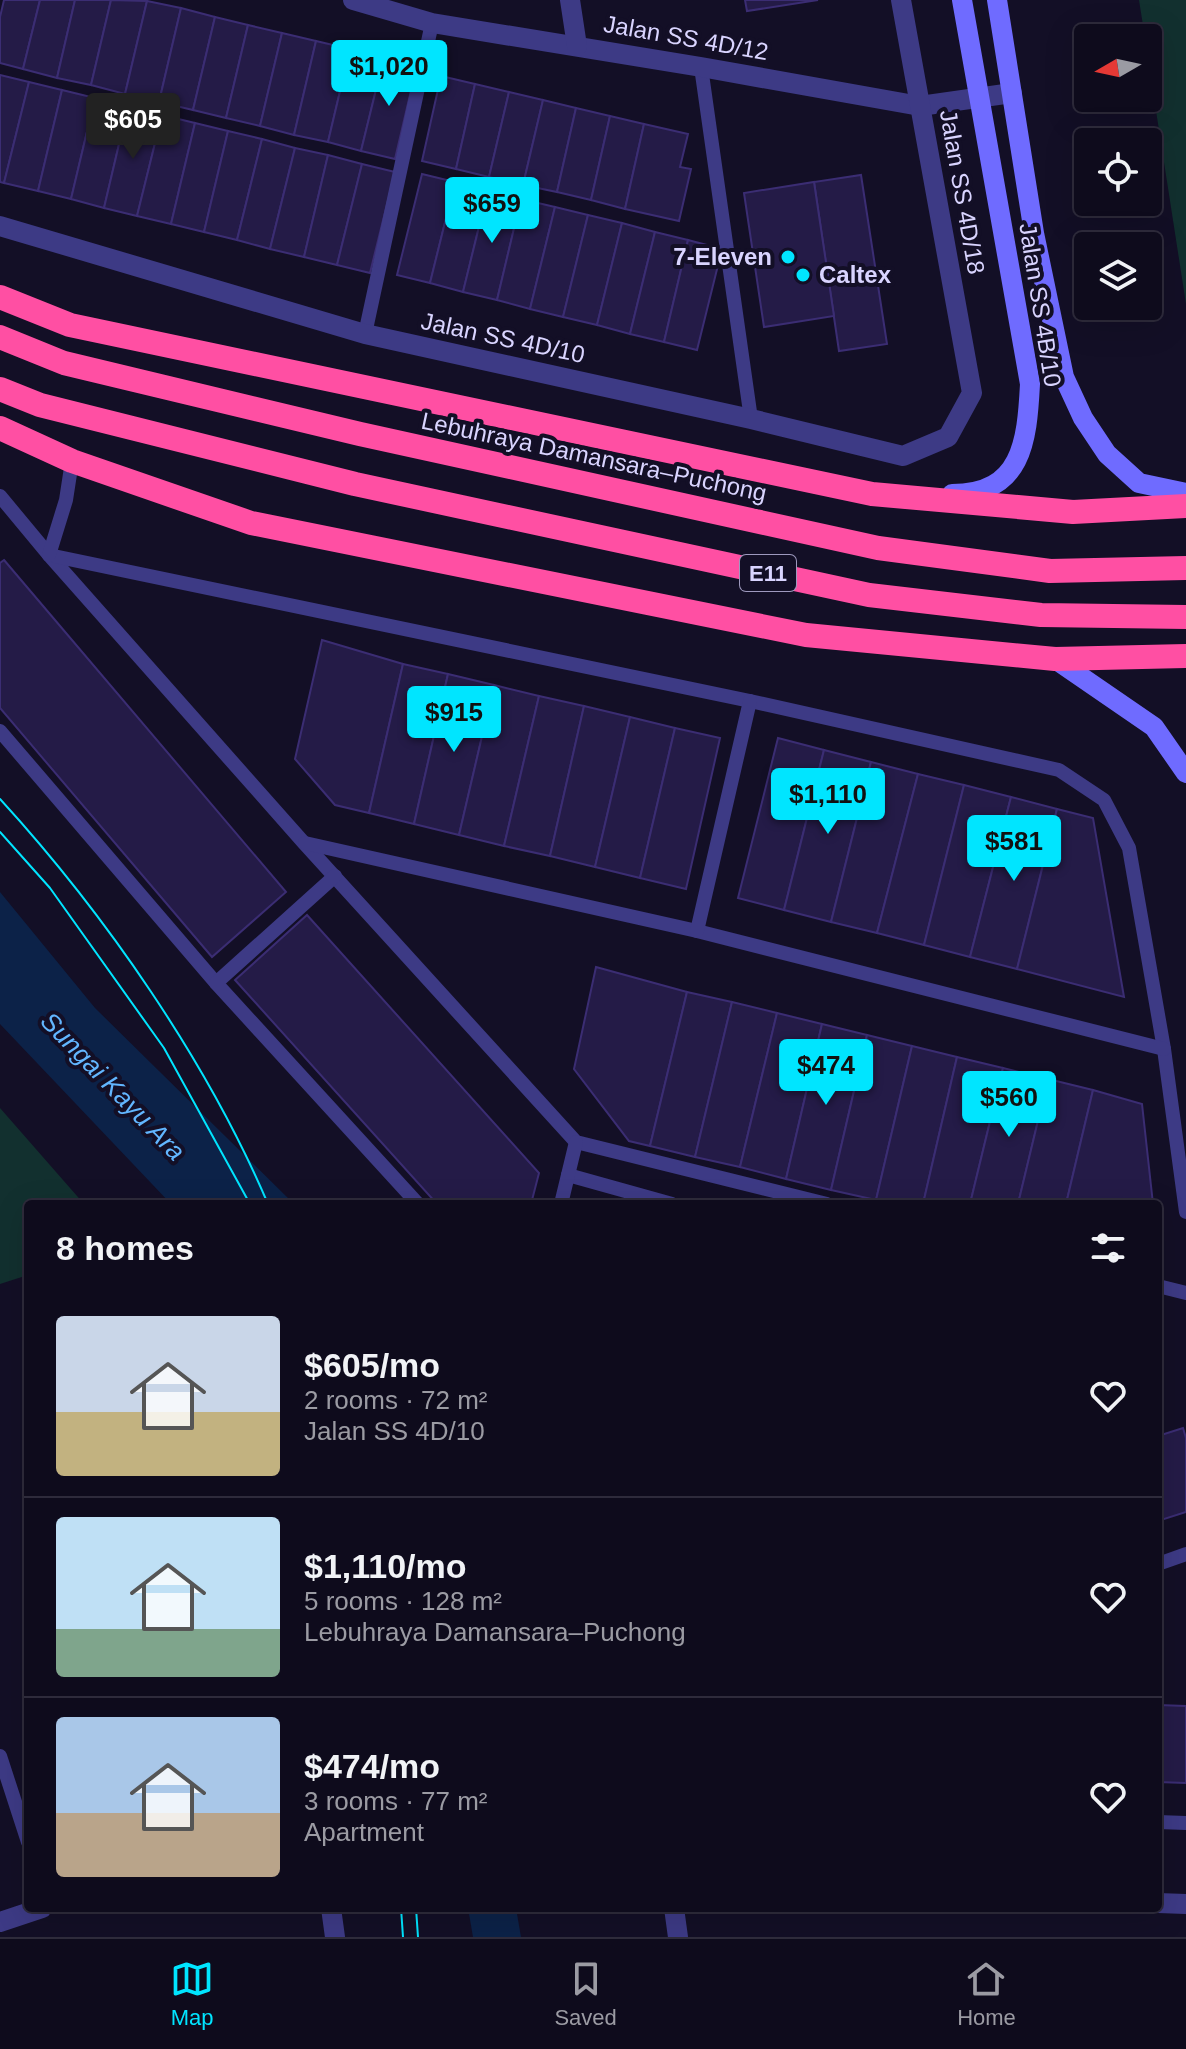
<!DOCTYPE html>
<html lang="en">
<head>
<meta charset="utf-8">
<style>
	:root { --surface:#0e0b1c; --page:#171425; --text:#f1f3f6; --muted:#9b9ba3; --line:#2e2b3b; --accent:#00e5ff }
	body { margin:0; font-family:Arial,sans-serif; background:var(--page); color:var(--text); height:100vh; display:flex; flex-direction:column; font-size:30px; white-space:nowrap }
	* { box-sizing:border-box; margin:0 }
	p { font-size:26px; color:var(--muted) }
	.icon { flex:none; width:44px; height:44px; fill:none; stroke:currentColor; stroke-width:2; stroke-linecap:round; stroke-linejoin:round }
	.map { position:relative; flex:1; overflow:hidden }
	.details { position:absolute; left:24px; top:1200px; width:1138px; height:712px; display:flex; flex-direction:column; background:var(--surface); border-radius:8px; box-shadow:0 8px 32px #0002,0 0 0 2px var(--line) }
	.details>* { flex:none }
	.needle { width:52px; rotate:261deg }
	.tools { position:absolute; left:1074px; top:24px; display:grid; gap:16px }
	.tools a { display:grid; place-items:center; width:88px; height:88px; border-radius:8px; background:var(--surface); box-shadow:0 8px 32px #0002,0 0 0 2px var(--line); font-size:40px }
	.price { position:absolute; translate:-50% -68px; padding:0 18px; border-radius:8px; background:var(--accent); color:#111; font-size:26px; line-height:52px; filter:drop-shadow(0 2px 4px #0008) }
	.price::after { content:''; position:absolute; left:50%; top:48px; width:24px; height:18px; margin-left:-12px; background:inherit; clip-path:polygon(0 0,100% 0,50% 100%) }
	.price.active { background:#222; color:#fff }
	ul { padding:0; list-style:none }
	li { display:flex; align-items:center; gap:24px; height:200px; padding:0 32px }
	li+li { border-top:2px solid var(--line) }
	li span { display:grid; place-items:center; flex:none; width:224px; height:160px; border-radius:8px; color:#555 }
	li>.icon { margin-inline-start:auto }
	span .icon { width:96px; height:96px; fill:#fffc; stroke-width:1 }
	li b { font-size:34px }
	h2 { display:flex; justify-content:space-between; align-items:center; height:96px; padding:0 32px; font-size:34px }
	.dock { display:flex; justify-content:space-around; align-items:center; height:112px; border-top:2px solid var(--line); background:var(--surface); font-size:22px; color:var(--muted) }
	.dock a { display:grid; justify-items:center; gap:4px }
	.dock .active { color:var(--accent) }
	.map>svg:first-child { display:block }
	.green { fill:#12302f }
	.water { fill:#0c2248 }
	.building { fill:#241b47; stroke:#3b2d73; stroke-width:2 }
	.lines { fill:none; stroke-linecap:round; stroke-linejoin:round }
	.lane { stroke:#3d3a85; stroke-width:14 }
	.street { stroke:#3d3a85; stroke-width:20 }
	.secondary { stroke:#6f6bff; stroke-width:20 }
	.highway { stroke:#ff4fa3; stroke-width:24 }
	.tram { stroke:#00e5ff; stroke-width:2 }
	.poi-dot { fill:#00e5ff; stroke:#130f26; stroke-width:3 }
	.labels { text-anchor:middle; stroke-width:8; stroke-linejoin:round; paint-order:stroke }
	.shield { fill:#130f26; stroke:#9e99be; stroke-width:2 }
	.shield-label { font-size:22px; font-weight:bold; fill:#d9d4ff }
	.street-label { font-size:24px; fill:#d9d4ff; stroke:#130f26 }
	.poi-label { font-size:24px; font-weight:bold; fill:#d9d4ff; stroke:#130f26; text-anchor:end }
	.water-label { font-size:26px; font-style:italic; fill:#62b6ff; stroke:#130f26 }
</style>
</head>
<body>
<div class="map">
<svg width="1186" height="1937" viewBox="0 0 1186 1937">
	<rect width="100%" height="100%" fill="#130f26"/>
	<g class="green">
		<path d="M 1139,0 L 1186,0 L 1186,304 L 1148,59 L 1148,38 L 1145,38 Z"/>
		<path d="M 0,1108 L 84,1204 L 28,1204 L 28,1275 L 0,1284 Z"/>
	</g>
	<g class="water">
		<path d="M 0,892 L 95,1008 L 294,1204 L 171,1204 L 0,1024 Z"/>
		<path d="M 468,1908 L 516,1908 L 521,1937 L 473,1937 Z"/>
	</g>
	<g class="building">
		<path d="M 4,0 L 40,0 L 23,69 L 0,63 L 0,17 Z"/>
		<path d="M 40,0 L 75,0 L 57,78 L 23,69 Z"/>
		<path d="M 75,0 L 111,0 L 91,85 L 57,78 Z"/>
		<path d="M 111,0 L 147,1 L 125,94 L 91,85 Z"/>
		<path d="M 745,0 L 818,0 L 747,11 Z"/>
		<path d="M 147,1 L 181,8 L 159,102 L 125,94 Z"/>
		<path d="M 181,8 L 215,17 L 193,110 L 159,102 Z"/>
		<path d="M 215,17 L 248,25 L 226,118 L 193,110 Z"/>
		<path d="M 248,25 L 282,33 L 260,126 L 226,118 Z"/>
		<path d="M 282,33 L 316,41 L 294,135 L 260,126 Z"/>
		<path d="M 316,41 L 350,49 L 328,142 L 294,135 Z"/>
		<path d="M 350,49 L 384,57 L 361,151 L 328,142 Z"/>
		<path d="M 384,57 L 417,65 L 395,159 L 361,151 Z"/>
		<path d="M 0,75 L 29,82 L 4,183 L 0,182 Z"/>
		<path d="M 441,76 L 475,84 L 456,169 L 422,161 Z"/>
		<path d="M 29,82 L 62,90 L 38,191 L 4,183 Z"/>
		<path d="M 475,84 L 509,92 L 489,177 L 456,169 Z"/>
		<path d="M 62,90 L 95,98 L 71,199 L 38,191 Z"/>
		<path d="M 509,92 L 543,100 L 523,185 L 489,177 Z"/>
		<path d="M 95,98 L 128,106 L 104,208 L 71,199 Z"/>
		<path d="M 543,100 L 576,108 L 557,192 L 523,185 Z"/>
		<path d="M 128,106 L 162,115 L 137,216 L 104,208 Z"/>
		<path d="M 576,108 L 610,116 L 591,200 L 557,192 Z"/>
		<path d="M 162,115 L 195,123 L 171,224 L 137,216 Z"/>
		<path d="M 610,116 L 644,124 L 625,209 L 591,200 Z"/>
		<path d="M 195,123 L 228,131 L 204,232 L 171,224 Z"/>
		<path d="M 644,124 L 688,134 L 680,167 L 691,169 L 679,221 L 625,209 Z"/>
		<path d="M 228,131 L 262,139 L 237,240 L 204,232 Z"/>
		<path d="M 262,139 L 295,148 L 270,249 L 237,240 Z"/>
		<path d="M 295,148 L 328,155 L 304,257 L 270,249 Z"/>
		<path d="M 328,155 L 362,164 L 337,265 L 304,257 Z"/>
		<path d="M 362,164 L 395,172 L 370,273 L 337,265 Z"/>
		<path d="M 422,174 L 455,182 L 430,283 L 397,275 Z"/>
		<path d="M 861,175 L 887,344 L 839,351 L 814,182 Z"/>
		<path d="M 455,182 L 488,190 L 463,292 L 430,283 Z"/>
		<path d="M 814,182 L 834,316 L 764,327 L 744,193 Z"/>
		<path d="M 488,190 L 521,199 L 497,300 L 463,292 Z"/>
		<path d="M 521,199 L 555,207 L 530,309 L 497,300 Z"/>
		<path d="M 555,207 L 588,215 L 563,317 L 530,309 Z"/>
		<path d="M 588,215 L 622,223 L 597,325 L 563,317 Z"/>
		<path d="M 622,223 L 655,232 L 630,334 L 597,325 Z"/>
		<path d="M 655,232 L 688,240 L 664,342 L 630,334 Z"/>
		<path d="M 688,240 L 722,249 L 697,350 L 664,342 Z"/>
		<path d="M 4,560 L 286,892 L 212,957 L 0,708 L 0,563 Z"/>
		<path d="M 322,640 L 403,664 L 369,813 L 335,805 L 295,759 Z"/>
		<path d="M 403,664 L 448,674 L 414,824 L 369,813 Z"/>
		<path d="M 448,674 L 494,685 L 459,835 L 414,824 Z"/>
		<path d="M 494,685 L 539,696 L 504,846 L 459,835 Z"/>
		<path d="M 539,696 L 584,706 L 550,856 L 504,846 Z"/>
		<path d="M 584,706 L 630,717 L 595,867 L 550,856 Z"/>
		<path d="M 630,717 L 675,728 L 640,878 L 595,867 Z"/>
		<path d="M 675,728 L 720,738 L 686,889 L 640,878 Z"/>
		<path d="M 778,738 L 824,750 L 784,910 L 738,898 Z"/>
		<path d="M 824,750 L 871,762 L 831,922 L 784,910 Z"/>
		<path d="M 871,762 L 918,774 L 877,933 L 831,922 Z"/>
		<path d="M 918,774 L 964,785 L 924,945 L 877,933 Z"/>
		<path d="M 964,785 L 1011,797 L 970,957 L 924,945 Z"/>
		<path d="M 1011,797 L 1057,809 L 1017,969 L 970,957 Z"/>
		<path d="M 1057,809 L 1093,818 L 1124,997 L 1017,969 Z"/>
		<path d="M 307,915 L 539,1173 L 531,1204 L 437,1204 L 235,980 Z"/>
		<path d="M 596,967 L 687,992 L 650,1146 L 629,1141 L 574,1069 Z"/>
		<path d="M 687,992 L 732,1002 L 695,1157 L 650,1146 Z"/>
		<path d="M 732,1002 L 777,1013 L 740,1167 L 695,1157 Z"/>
		<path d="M 777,1013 L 822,1024 L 786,1179 L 740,1167 Z"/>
		<path d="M 822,1024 L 867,1035 L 831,1190 L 786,1179 Z"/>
		<path d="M 867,1035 L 912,1046 L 876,1200 L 831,1190 Z"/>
		<path d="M 912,1046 L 957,1057 L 923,1204 L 891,1204 L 876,1200 Z"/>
		<path d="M 957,1057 L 1003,1068 L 970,1204 L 923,1204 Z"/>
		<path d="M 1003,1068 L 1048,1079 L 1018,1204 L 970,1204 Z"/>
		<path d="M 1048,1079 L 1093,1090 L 1066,1204 L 1018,1204 Z"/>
		<path d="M 1093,1090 L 1142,1104 L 1153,1204 L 1066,1204 Z"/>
		<path d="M 1183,1428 L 1186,1438 L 1186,1512 L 1158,1521 L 1158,1436 Z"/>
		<path d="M 1158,1705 L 1186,1706 L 1186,1783 L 1158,1782 Z"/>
	</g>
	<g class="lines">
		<g class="lane">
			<path d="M 701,67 L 751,419"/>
			<path d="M 365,334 L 432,23"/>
			<path d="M 0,496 L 49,555 L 304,843 L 576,1142 L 827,1204"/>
			<path d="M 49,555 L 750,701 L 1059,770 L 1104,800 L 1129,848 L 1164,1049 L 1186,1212"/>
			<path d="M 49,555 L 66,500 L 72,461"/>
			<path d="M 0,731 L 216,983"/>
			<path d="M 305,843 L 697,931 L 1164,1049"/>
			<path d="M 335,876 L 216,983 L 418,1204"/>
			<path d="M 697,931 L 750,701"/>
			<path d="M 568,1175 L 672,1204"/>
			<path d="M 561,1204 L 576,1142"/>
			<path d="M 1158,1286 L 1186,1293"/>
			<path d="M 1158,1564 L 1186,1554"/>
			<path d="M 0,1756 L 28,1842"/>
			<path d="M 1158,1822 L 1186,1823"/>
		</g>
		<g class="street">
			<path d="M 353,0 L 432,23 L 701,67 L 920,106 L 1012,93"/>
			<path d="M 570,0 L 577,46"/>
			<path d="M 0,226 L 365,334 L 751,419 L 903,456 L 948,437 L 972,393 L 901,0"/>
			<path d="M 1158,1903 L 1186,1904"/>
			<path d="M 331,1908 L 335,1937"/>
			<path d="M 674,1908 L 678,1937"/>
			<path d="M 0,1922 L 42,1908"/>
		</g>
		<g class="secondary">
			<path d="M 997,0 L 1034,233 L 1064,377 L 1083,418 L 1107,454 L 1139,483 L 1186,493"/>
			<path d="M 952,494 C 1022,494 1027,442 1030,384 L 962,0"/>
			<path d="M 1055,659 L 1154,727 L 1186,773"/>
		</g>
		<g class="highway">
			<path d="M 0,297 L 70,325 L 872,494 L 1073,512 L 1186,506"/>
			<path d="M 0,337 L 64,363 L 360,434 L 878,548 L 1050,571 L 1186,568"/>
			<path d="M 0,389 L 40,405 L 355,484 L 869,595 L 1041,615 L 1186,617"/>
			<path d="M 0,428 L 72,461 L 251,523 L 806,635 L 1055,659 L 1186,656"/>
		</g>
		<g class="tram">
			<path d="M 0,799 C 105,914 207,1061 268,1204"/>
			<path d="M 0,832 L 50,888 L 164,1048 L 250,1204"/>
			<path d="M 401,1908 L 403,1937"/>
			<path d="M 416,1908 L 418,1937"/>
		</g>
	</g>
	<g class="poi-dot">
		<circle cx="788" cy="257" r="8"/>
		<circle cx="803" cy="275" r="8"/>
	</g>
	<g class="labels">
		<rect class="shield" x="740" y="555" width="56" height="36" rx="6"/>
		<g class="shield-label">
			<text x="768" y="581">E11</text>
		</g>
		<g class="street-label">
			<text transform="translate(686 38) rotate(10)" y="8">Jalan SS 4D/12</text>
			<text transform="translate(962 192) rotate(80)" y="8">Jalan SS 4D/18</text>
			<text transform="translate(1040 305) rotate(81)" y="8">Jalan SS 4B/10</text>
			<text transform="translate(503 338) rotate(12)" y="8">Jalan SS 4D/10</text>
			<text transform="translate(594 457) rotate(12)" y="8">Lebuhraya Damansara–Puchong</text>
		</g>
		<g class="poi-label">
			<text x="772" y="265">7-Eleven</text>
			<text x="819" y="283" text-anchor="start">Caltex</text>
		</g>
		<g class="water-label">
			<text transform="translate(113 1086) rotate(46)" y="9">Sungai Kayu Ara</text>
		</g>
	</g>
</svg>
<div class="tools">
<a><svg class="needle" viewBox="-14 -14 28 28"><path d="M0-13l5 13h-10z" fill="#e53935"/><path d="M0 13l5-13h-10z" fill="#9b9ba3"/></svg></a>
<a><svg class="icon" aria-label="locate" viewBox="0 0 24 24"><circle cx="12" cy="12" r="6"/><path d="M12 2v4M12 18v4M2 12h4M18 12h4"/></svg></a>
<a><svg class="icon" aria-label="layers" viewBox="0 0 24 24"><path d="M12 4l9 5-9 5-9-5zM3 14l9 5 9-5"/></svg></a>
</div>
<b class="price" style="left:389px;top:108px">$1,020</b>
<b class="price active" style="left:133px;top:161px">$605</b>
<b class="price" style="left:492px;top:245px">$659</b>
<b class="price" style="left:454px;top:754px">$915</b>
<b class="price" style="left:828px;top:836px">$1,110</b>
<b class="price" style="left:1014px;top:883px">$581</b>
<b class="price" style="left:826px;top:1107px">$474</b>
<b class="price" style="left:1009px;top:1139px">$560</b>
<section class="details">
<h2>8 homes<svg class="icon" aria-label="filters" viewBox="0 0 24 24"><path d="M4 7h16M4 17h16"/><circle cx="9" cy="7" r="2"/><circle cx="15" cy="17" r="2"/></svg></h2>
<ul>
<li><span style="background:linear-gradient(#c9d6e8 60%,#c2b280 0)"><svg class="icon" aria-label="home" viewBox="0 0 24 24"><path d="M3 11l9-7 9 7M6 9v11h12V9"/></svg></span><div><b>$605/mo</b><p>2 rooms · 72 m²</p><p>Jalan SS 4D/10</p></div><svg class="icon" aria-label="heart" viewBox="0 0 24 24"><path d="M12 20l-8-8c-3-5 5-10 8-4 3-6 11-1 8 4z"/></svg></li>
<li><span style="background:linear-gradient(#bfe0f5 70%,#7fa58c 0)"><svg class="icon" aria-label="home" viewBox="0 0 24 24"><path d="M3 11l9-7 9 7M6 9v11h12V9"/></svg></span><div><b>$1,110/mo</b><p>5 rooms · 128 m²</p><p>Lebuhraya Damansara–Puchong</p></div><svg class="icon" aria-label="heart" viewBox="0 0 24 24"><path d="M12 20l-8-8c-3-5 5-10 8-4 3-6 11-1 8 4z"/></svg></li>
<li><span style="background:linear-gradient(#a9c7e8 60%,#b9a48a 0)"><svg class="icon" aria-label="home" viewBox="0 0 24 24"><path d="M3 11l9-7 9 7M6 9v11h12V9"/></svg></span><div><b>$474/mo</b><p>3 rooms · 77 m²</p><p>Apartment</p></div><svg class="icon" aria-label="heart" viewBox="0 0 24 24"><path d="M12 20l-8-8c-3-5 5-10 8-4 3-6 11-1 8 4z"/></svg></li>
</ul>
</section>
</div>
<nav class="dock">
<a class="active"><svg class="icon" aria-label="map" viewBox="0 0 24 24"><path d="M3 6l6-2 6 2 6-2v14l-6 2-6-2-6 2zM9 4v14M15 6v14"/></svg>Map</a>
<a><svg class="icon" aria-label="saved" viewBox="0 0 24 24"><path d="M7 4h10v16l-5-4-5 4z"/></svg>Saved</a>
<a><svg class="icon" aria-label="home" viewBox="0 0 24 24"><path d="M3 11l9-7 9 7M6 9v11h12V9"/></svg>Home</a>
</nav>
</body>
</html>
